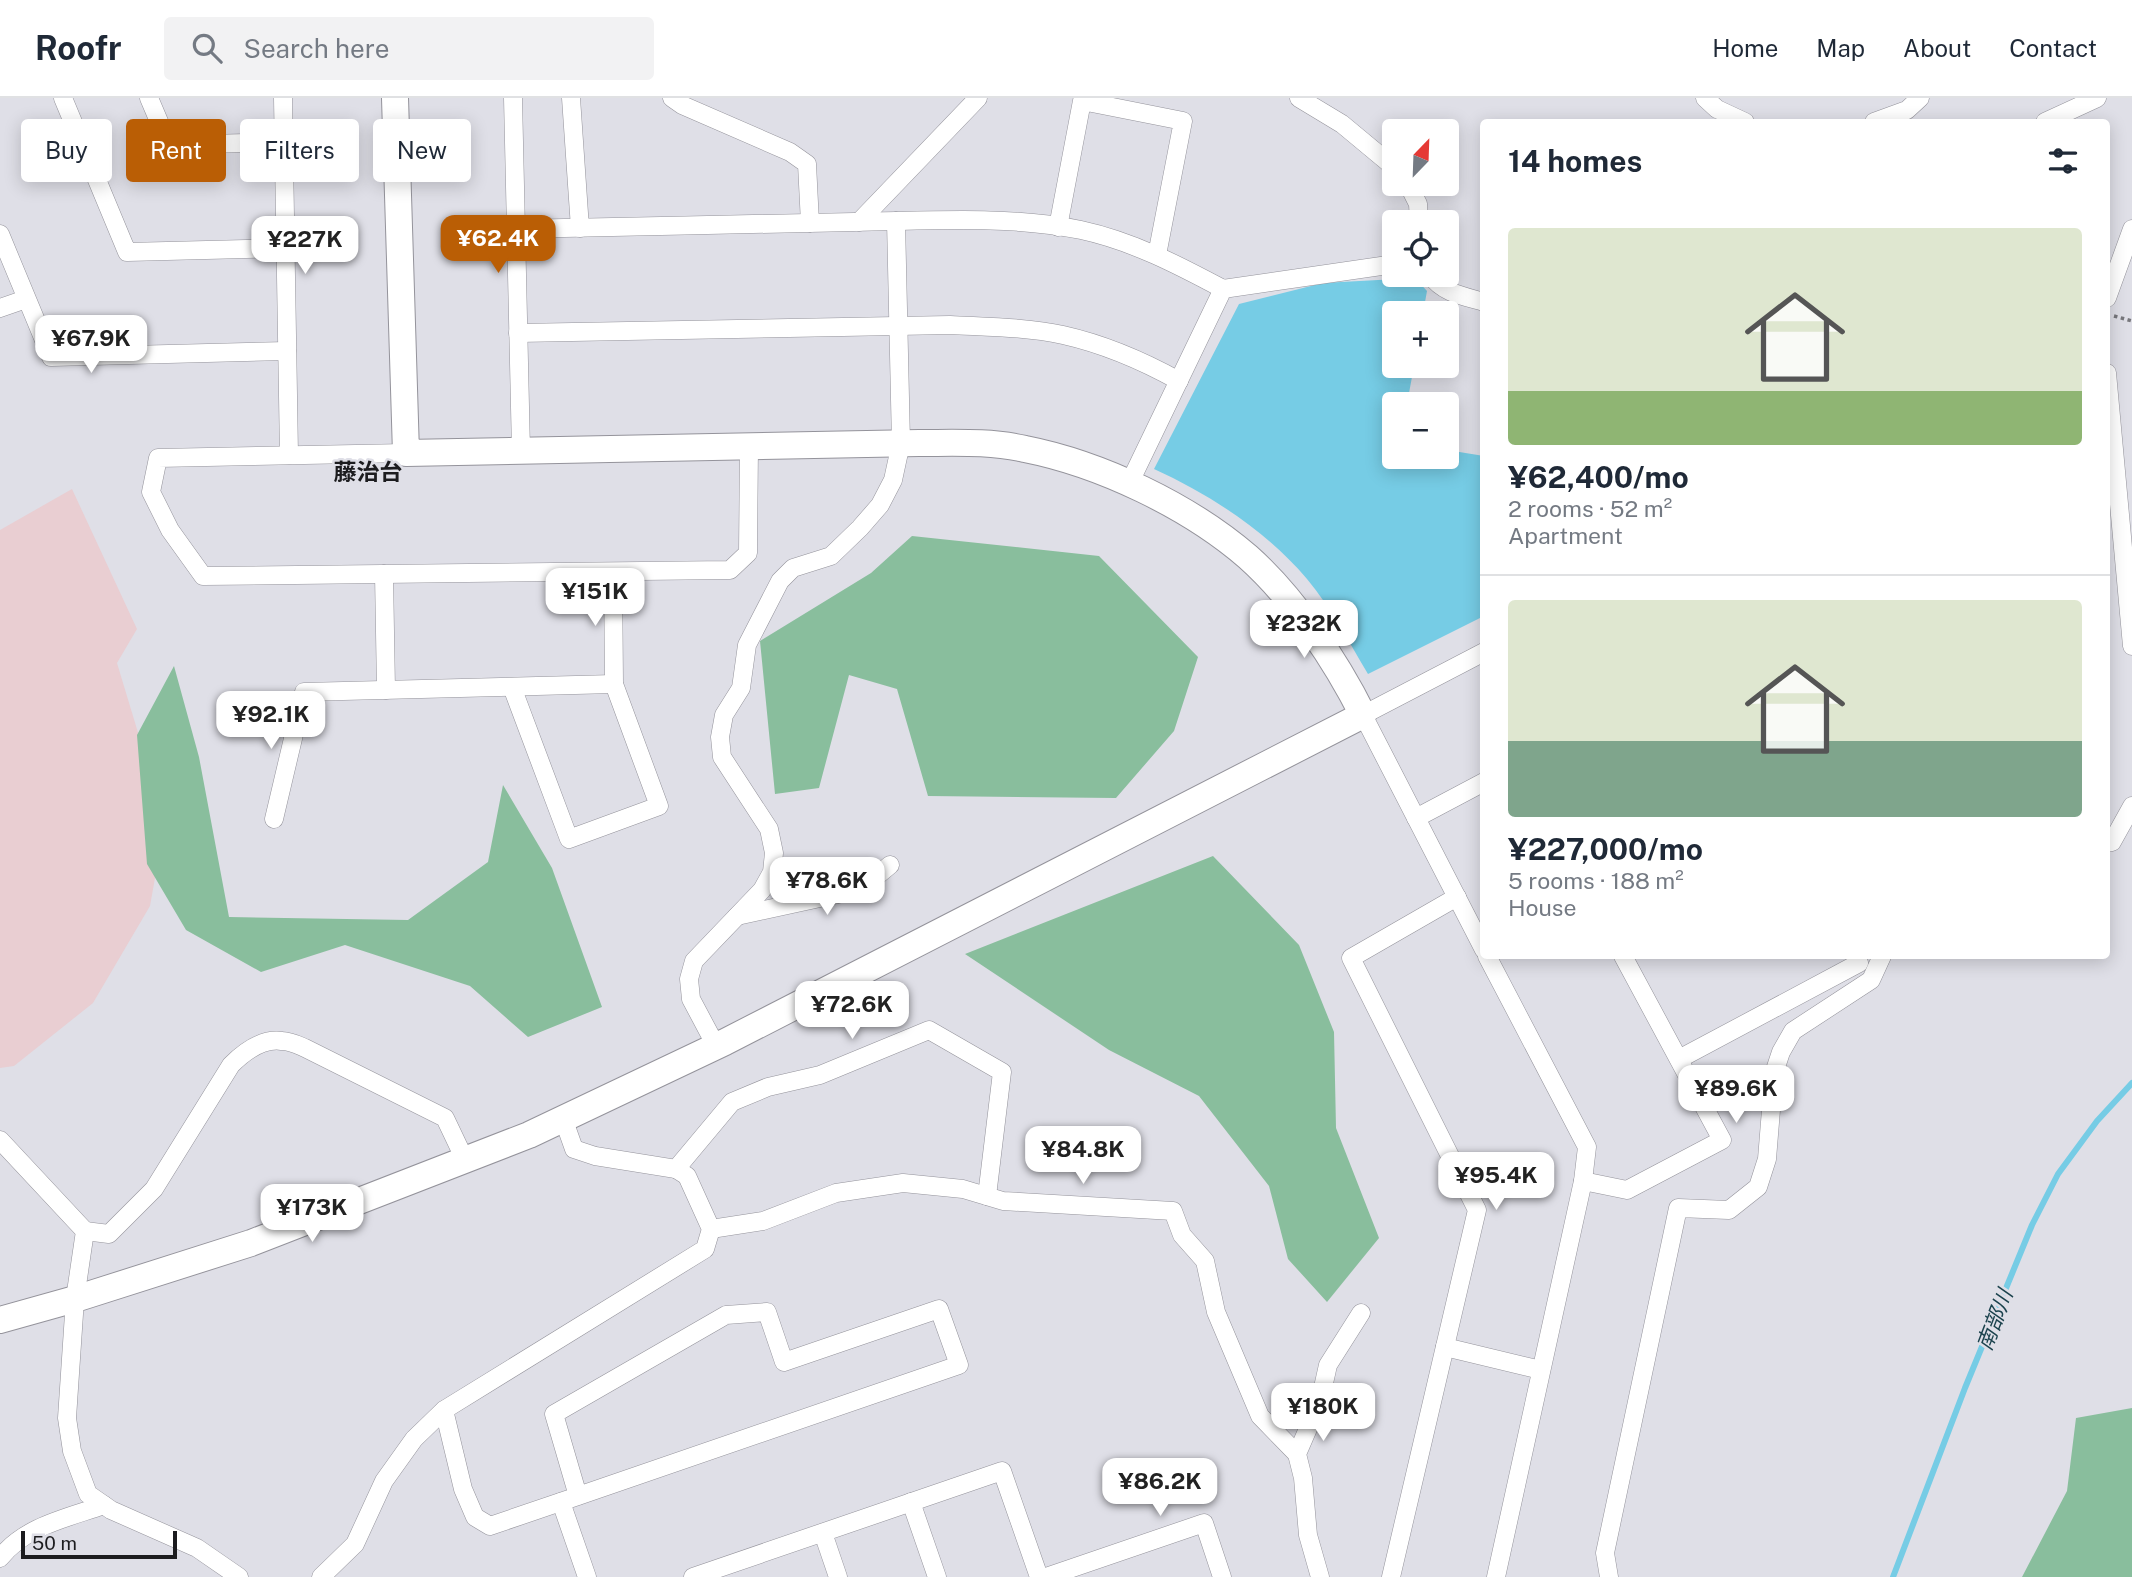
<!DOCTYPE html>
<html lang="en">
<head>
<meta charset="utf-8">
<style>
	:root { --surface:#fff; --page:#f2f2f3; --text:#1f2937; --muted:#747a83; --line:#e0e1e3; --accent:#ba5e05 }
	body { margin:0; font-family:"Public Sans","Noto Sans JP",sans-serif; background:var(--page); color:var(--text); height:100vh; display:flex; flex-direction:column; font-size:26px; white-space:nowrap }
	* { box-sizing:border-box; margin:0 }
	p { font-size:23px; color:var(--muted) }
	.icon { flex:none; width:38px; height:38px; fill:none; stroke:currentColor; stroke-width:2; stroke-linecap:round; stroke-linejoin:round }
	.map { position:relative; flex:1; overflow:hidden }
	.drawer { position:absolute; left:1480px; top:21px; width:630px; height:840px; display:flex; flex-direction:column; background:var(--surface); border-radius:7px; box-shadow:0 4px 18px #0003 }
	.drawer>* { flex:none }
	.hud { position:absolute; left:21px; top:21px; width:665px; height:63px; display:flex; gap:14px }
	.needle { width:46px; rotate:23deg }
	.tools { position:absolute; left:1382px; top:21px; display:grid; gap:14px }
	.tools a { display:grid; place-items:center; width:77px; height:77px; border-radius:7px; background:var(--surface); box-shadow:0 4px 18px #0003; font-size:35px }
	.scale { position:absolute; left:21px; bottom:18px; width:156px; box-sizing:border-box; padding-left:7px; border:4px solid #1c1c1f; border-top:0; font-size:19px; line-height:24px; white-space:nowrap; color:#1c1c1f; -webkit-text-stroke:5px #dfdfe7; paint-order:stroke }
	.price { position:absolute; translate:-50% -60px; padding:0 16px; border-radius:14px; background:#fff; color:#222; font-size:23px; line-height:46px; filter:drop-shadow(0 2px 4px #0008) }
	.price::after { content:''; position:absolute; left:50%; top:42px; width:21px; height:16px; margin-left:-10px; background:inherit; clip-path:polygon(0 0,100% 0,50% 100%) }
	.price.selected { background:var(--accent); color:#fff }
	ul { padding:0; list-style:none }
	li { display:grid; align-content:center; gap:14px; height:371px; padding:0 28px }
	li+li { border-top:2px solid var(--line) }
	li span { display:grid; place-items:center; height:217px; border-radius:7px; color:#555 }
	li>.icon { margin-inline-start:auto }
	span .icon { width:126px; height:126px; fill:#fffc; stroke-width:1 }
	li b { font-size:30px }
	h2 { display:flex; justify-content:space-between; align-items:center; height:84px; padding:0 28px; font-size:30px }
	.pill { padding:0 24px; border-radius:7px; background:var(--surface); box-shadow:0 4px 18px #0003; font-size:24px; line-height:63px }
	.pill.selected { background:var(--accent); color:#fff }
	header { display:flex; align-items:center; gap:42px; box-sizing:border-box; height:98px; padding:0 35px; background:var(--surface); border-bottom:2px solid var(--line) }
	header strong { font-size:33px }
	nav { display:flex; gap:38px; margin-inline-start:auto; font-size:24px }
	.search { width:490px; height:63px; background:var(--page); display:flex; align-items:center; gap:18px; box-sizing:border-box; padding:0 24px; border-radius:7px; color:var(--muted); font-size:26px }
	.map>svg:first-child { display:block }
	.education { fill:#e9ced2 }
	.green { fill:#89be9d }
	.water { fill:#76cce5 }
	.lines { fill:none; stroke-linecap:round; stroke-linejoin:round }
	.stream { stroke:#76cce5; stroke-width:6 }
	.street-casing { stroke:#94939b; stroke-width:19 }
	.secondary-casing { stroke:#94939b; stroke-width:28 }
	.path { stroke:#77777c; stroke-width:3.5; stroke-dasharray:3.5 3.5; stroke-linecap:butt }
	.street { stroke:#fff; stroke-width:18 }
	.secondary { stroke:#fff; stroke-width:26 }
	.labels { text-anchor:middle; stroke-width:5; stroke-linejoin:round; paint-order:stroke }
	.water-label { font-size:21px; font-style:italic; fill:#1b424d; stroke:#dfdfe7 }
	.quarter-label { font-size:23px; font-weight:bold; fill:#1c1c1f; stroke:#dfdfe7 }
</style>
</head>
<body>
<header>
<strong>Roofr</strong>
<div class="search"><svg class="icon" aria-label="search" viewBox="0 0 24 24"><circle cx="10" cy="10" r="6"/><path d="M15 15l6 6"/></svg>Search here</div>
<nav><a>Home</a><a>Map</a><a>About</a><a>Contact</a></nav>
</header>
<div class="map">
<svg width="2132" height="1479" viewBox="0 0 2132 1479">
	<rect width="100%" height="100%" fill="#dfdfe7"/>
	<path class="education" d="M 72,391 L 137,531 L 117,565 L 165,724 L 150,808 L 93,905 L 14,968 L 0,970 L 0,432 Z"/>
	<g class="green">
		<path d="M 912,438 L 1099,458 L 1198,559 L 1174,633 L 1116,700 L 928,698 L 897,591 L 849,577 L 819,690 L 775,696 L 760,543 L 871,475 Z"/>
		<path d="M 174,568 L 199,659 L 229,819 L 408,822 L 488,764 L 503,687 L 552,770 L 602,909 L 528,939 L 470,888 L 345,847 L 261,874 L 186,832 L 147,766 L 137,637 Z"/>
		<path d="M 1213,758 L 1299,847 L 1334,934 L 1336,1030 L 1379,1140 L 1327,1204 L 1288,1161 L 1269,1088 L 1199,998 L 1109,952 L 965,856 Z"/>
		<path d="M 2132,1310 L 2132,1479 L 2022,1479 L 2067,1393 L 2076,1320 Z"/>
	</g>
	<path class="water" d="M 1415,180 L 1427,193 L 1423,215 L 1395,215 L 1395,268 L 1414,268 L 1407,306 L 1395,306 L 1395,359 L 1447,359 L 1447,352 L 1484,358 L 1484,518 L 1368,576 C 1349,544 1331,510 1307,481 C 1266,433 1211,397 1154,371 L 1239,206 L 1323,185 Z"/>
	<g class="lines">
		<path class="stream" d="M 1893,1479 L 1965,1290 L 2032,1127 L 2058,1076 L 2097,1023 L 2132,985"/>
		<defs>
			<g id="street">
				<path d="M 63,0 L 127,154 L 285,150"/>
				<path d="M 149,0 L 169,47 L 283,44"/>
				<path d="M 283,0 L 289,357"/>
				<path d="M 513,0 L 521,353"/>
				<path d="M 571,0 L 580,130"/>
				<path d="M 672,0 L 682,7 L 790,54 L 807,66 L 810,125"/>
				<path d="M 1299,0 L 1342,26 L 1395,70"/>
				<path d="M 1705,0 L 1717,11 L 1745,24"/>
				<path d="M 1874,24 L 1907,12 L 1920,0"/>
				<path d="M 2045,24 L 2097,0"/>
				<path d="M 1408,86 L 1418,106 L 1419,124"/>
				<path d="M 859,124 L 978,0"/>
				<path d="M 1058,129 L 1082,3 L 1183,23 L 1157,157"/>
				<path d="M 516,131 C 629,129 741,126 854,124 C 930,123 1007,117 1081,132 C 1132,143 1178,167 1223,191"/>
				<path d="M 0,136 L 51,259 L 287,253"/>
				<path d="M 1430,177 C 1443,195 1463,198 1484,204"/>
				<path d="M 2107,200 L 2132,131"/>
				<path d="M 0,210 L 26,201"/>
				<path d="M 518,235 L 950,227 C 987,229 1026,229 1063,237 C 1103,246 1143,263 1179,283"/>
				<path d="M 2107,275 L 2132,548"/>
				<path d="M 406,355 L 158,360 L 151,394 L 170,432 L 203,478 L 730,472 L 748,455 L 749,348"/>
				<path d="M 1129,386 L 1223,191 L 1395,166"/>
				<path d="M 384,476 L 386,592"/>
				<path d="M 1484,554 L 1363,617 L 1484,852"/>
				<path d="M 512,589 L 569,741 L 659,708 L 614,586 L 613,474"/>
				<path d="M 1416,720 L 1484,684"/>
				<path d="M 274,721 L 304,594 L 614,586"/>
				<path d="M 2107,745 L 2112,744 L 2132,708"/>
				<path d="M 737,818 L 861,791 L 890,767"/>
				<path d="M 1487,858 L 1587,1049 L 1583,1083 L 1496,1479"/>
				<path d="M 716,948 L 691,901 L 689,881 L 694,863 L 762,792 L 772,774 L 774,755 L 769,731 L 722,659 L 720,639 L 724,617 L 741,590 L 747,547 L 780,483 L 793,470 L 831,458 L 860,430 L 880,407 L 893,382 L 901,345 L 896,123"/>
				<path d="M 1679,961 L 1859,865 L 1855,858"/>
				<path d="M 563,1020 L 574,1051 L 595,1058 L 676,1071 L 732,1004 L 768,989 L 820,977 L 929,932 L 1002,974 L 987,1098"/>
				<path d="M 0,1042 L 85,1133 L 75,1201 L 67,1320 L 72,1353 L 88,1396 L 111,1412 L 197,1450 L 239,1479"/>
				<path d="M 1583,1083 L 1627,1092 L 1722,1042 L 1623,858"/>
				<path d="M 711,1131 L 763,1123 L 836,1095 L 903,1085 L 963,1091 L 1003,1103 L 1173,1113 L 1182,1137 L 1205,1163 L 1216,1214 L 1260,1318 L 1297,1356"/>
				<path d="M 85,1133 L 109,1136 L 154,1091 L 231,967 C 244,954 262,940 282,943 C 290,943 298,947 305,950 L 445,1020 L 465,1062"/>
				<path d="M 1445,1249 L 1541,1272"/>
				<path d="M 444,1312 L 463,1391 L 475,1419 L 490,1428 L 578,1398 L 959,1267 L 939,1211 L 784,1264 L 767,1214 L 726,1217 L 554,1316 L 578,1398"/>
				<path d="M 561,1404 L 587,1479"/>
				<path d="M 911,1404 L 937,1479"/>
				<path d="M 823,1435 L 838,1479"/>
				<path d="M 0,1460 C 25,1428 67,1420 104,1407"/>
				<path d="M 321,1479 L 355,1446 L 384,1383 L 414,1341 L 444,1312 L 705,1151 L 711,1131 L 687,1078 L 676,1071"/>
				<path d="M 693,1479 L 1002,1373 L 1039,1479"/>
				<path d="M 1046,1479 L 1204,1425 L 1222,1479"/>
				<path d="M 1320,1479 L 1308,1437 L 1303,1380 L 1297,1356 L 1320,1303 L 1328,1267 L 1361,1215"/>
				<path d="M 1391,1479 L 1477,1112 L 1351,860 L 1457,799"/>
				<path d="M 1609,1479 L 1605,1455 L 1678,1110 L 1729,1112 L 1758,1089 L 1767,1061 L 1774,975 L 1781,954 L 1793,933 L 1871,882 L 1882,858"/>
			</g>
			<path id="secondary" d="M 0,1222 L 75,1201 L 251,1145 L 529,1037 L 725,944 L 1363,617 C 1336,563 1294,500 1248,459 C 1189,408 1101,366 1025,351 C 990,343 955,345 919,345 L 406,355 L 395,0"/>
		</defs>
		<use href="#street" class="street-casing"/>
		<use href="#secondary" class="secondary-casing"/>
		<path class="path" d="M 2114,218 L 2132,223"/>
		<use href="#street" class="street"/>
		<use href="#secondary" class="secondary"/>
	</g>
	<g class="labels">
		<g class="water-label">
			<text transform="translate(1995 1222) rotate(-69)" y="7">南部川</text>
		</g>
		<g class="quarter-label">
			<text x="368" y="382">藤治台</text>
		</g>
	</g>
</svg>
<div class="tools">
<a><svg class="needle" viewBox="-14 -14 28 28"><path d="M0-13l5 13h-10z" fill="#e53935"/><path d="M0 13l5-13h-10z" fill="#747a83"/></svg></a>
<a><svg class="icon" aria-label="locate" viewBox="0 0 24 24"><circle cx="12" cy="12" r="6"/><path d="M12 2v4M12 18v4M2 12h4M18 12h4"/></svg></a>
<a>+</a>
<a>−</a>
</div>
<div class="scale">50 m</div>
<b class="price selected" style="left:498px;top:177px">¥62.4K</b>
<b class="price" style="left:305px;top:178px">¥227K</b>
<b class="price" style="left:91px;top:277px">¥67.9K</b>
<b class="price" style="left:595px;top:530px">¥151K</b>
<b class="price" style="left:1304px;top:562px">¥232K</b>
<b class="price" style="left:271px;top:653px">¥92.1K</b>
<b class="price" style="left:827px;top:819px">¥78.6K</b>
<b class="price" style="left:852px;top:943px">¥72.6K</b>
<b class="price" style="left:1736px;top:1027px">¥89.6K</b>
<b class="price" style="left:1083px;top:1088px">¥84.8K</b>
<b class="price" style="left:1496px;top:1114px">¥95.4K</b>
<b class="price" style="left:312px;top:1146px">¥173K</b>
<b class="price" style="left:1323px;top:1345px">¥180K</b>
<b class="price" style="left:1160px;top:1420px">¥86.2K</b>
<div class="hud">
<a class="pill">Buy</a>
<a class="pill selected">Rent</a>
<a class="pill">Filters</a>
<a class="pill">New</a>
</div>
<section class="drawer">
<h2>14 homes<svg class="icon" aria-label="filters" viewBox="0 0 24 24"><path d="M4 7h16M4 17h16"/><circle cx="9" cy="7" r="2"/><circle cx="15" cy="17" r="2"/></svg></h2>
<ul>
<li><span style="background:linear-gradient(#dfe7d0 75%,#8fb573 0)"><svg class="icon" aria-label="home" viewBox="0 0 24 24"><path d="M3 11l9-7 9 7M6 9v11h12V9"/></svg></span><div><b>¥62,400/mo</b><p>2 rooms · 52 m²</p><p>Apartment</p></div></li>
<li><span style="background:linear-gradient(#dfe7d0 65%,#7fa58c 0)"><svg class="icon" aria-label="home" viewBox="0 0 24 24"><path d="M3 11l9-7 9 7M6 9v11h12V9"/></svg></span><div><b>¥227,000/mo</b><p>5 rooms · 188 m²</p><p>House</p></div></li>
</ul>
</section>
</div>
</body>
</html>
